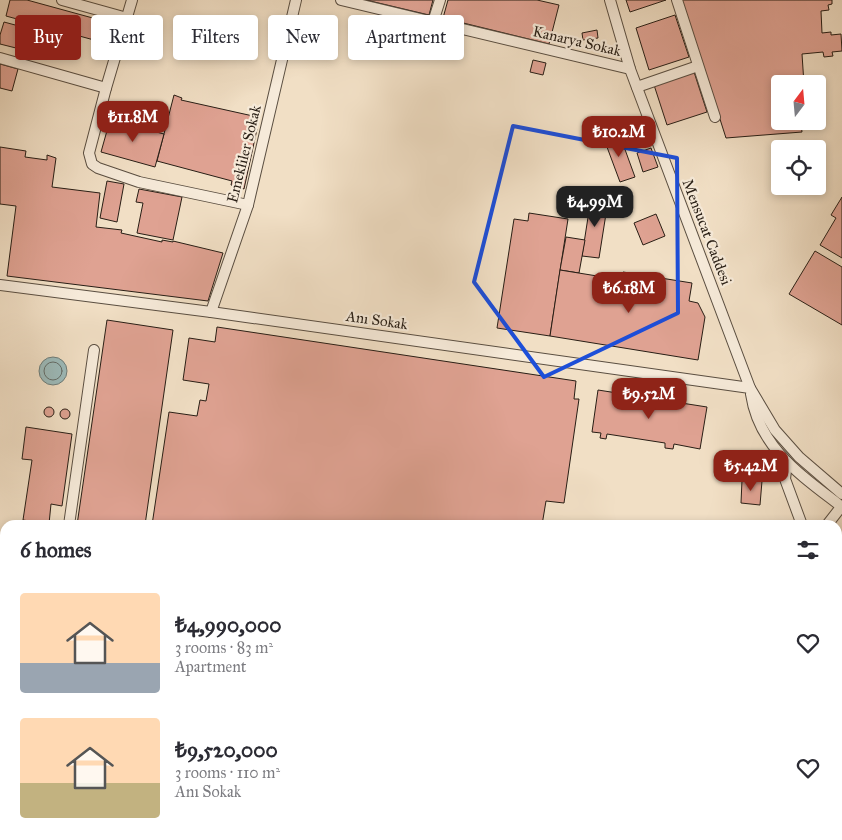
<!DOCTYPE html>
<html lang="en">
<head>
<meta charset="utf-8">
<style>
	:root { --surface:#fff; --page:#f2f2f3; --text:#2b2b33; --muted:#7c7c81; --accent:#8f2418 }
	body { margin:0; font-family:"IM FELL Great Primer",serif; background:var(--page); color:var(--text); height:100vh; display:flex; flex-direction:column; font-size:19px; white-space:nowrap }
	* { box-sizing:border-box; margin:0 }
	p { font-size:16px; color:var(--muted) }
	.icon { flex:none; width:28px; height:28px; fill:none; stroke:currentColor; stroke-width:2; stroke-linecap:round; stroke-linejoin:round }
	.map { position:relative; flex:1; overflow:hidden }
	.side { position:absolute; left:0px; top:520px; width:842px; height:320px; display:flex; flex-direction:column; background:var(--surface); border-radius:15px 15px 0 0; box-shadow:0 2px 8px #0003 }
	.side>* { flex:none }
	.top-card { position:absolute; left:15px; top:15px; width:500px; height:45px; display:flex; gap:10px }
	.needle { width:32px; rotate:16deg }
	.controls { position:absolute; left:771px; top:75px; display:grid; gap:10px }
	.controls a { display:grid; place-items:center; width:55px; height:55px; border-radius:5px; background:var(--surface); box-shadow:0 2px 8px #0003; font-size:25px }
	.price { position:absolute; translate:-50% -42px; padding:0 11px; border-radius:10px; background:var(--accent); color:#fff; font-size:16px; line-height:32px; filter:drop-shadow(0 1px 2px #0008) }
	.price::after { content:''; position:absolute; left:50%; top:30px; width:15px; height:11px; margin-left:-8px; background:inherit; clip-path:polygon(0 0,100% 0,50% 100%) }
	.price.on { background:#222; color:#fff }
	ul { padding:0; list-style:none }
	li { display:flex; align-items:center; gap:15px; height:125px; padding:0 20px }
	li span { display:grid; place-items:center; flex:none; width:140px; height:100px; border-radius:5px; color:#555 }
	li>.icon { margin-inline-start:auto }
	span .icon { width:60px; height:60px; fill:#fffc; stroke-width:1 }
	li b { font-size:21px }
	h2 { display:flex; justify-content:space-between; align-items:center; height:60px; padding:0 20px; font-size:21px }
	.chip { padding:0 18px; border-radius:5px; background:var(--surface); box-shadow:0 2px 8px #0003; font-size:18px; line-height:45px }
	.chip.on { background:var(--accent); color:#fff }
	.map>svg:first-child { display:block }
	.green { fill:#bac295; stroke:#717055 }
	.water { fill:#9cbbbb; stroke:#6e7c79 }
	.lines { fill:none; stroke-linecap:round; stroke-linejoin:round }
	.shore { stroke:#626c68; stroke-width:1 }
	.building { fill:#dfa292; stroke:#281e15 }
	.minor-casing { stroke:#5a4e41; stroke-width:12 }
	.major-casing { stroke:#281e15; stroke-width:15 }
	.minor { stroke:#f6ead9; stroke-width:10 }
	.major { stroke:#f1dfc5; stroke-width:12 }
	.marked { fill:none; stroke:#1d4ed8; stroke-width:4; stroke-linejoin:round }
	.labels { text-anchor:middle; stroke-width:4.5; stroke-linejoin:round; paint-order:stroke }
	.street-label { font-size:15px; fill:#281e15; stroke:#f6ead9 }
</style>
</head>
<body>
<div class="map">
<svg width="842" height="840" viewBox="0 0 842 840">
	<rect width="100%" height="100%" fill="#f1dfc5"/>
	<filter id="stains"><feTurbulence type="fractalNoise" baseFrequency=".004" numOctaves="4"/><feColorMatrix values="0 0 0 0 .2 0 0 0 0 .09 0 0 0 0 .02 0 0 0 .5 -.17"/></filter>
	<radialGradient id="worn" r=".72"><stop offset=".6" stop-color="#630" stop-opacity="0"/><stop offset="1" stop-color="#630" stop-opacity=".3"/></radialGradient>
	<path class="green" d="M 842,752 L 842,835 L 838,834 L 838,753 Z"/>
	<circle class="water" cx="53" cy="371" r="14"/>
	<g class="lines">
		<circle class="shore" cx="53" cy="371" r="9"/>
	</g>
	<g class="building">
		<path d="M 10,0 L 27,0 L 111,23 L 105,43 L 6,16 Z"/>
		<path d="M 366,0 L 433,0 L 429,15 Z"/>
		<path d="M 448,0 L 537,0 L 559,5 L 549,44 L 443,18 Z"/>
		<path d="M 626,0 L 666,0 L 630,12 Z"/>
		<path d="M 682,0 L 832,0 L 832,4 L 828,5 L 829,10 L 821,11 L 822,33 L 831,32 L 831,35 L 841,34 L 842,51 L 832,52 L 833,56 L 824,57 L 823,52 L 802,54 L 804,84 L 780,84 L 780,121 L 807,121 L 807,123 L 801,124 L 802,132 L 726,138 Z"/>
		<path d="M 675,15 L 689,57 L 649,70 L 636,28 Z"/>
		<path d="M 4,22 L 30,29 L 24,50 L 0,44 L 0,35 Z"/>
		<path d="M 597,30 L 598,38 L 583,40 L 582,33 Z"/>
		<path d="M 533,60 L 546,63 L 543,75 L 530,72 Z"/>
		<path d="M 0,64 L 18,69 L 12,91 L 0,88 Z"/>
		<path d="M 694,72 L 707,112 L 667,125 L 654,85 Z"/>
		<path d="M 174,95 L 182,98 L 181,100 L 253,116 L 253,118 L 255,119 L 253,128 L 257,129 L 244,189 L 231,185 L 232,181 L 157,161 Z"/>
		<path d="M 110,120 L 164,134 L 155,167 L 101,152 Z"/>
		<path d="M 640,122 L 645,136 L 630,142 L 624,127 Z"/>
		<path d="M 619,133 L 635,177 L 620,182 L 604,139 Z"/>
		<path d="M 0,147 L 26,151 L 25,157 L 47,160 L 47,155 L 56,158 L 52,187 L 100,193 L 96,227 L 122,230 L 121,233 L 162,242 L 162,240 L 173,242 L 173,241 L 223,253 L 208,301 L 7,276 L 16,206 L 0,204 Z"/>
		<path d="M 651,148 L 658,167 L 643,172 L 637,153 Z"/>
		<path d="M 107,181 L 124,184 L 117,222 L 100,218 Z"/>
		<path d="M 139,189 L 182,197 L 173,240 L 137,233 L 143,203 L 136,202 Z"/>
		<path d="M 842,197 L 842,258 L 820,245 L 836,218 L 831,215 Z"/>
		<path d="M 591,198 L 608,201 L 599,258 L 582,256 Z"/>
		<path d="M 529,213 L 568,219 L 550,336 L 497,328 L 514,219 L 528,221 Z"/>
		<path d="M 656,214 L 665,236 L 643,245 L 634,223 Z"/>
		<path d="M 566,237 L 585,240 L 579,273 L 560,270 Z"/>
		<path d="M 815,251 L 842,267 L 842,325 L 789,294 Z"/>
		<path d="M 560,270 L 622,280 L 623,272 L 692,283 L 689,301 L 698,303 L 705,317 L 698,360 L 550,336 Z"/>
		<path d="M 107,320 L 173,330 L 145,525 L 77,525 Z"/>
		<path d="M 217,327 L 576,381 L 574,399 L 579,399 L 564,503 L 546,501 L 542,525 L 152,525 L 169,412 L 197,416 L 200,400 L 206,401 L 209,384 L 183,380 L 189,338 L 215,342 Z"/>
		<path d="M 598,390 L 707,407 L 700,449 L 674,444 L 673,449 L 665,448 L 665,443 L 607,434 L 606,439 L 600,438 L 601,433 L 592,432 Z"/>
		<circle cx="49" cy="412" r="5"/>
		<circle cx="65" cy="414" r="5"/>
		<path d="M 26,427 L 72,434 L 62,506 L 51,504 L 49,524 L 23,520 L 32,460 L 22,459 Z"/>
		<path d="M 742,480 L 762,481 L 760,505 L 741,503 Z"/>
		<path d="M 0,687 L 5,689 L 5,706 L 1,719 L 0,719 Z"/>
		<path d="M 1,782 L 5,783 L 5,807 L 0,806 Z"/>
		<path d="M 190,835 L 205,835 L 211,837 L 210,840 L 189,840 Z"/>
		<path d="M 240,835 L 264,835 L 262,840 L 238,840 Z"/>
		<path d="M 308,835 L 336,835 L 334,840 L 309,840 L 310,837 L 308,837 Z"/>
		<path d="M 420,835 L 448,835 L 446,840 L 419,840 Z"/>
		<path d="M 532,835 L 557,835 L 556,838 L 559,839 L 558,840 L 531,840 Z"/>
	</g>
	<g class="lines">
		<defs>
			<g id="minor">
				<path d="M 62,0 L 127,18"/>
				<path d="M 132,0 L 106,88 L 89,153 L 92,164 L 98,168 L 139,182 L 248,205"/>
				<path d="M 341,0 L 630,69"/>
				<path d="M 610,0 L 630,69 L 750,388 L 775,430 L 799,457 L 842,494"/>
				<path d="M 677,0 L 715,117"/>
				<path d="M 433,22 L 440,0"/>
				<path d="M 0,58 L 106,88"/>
				<path d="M 637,87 L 698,66"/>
				<path d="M 0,285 L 211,312 L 750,388"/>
				<path d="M 211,312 L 248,205 L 296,0"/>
				<path d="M 751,394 C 759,448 802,476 842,507"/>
				<path d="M 787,462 L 785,479 L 802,525"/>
				<path d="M 69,525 L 94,350"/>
				<path d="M 827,525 L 841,507"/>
				<path d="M 838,555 L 842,555"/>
				<path d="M 838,575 L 842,575"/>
				<path d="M 838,595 L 842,596"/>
				<path d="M 838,617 L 842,617"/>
				<path d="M 0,664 L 5,665"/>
				<path d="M 0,763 L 5,765"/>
				<path d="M 54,835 L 74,840"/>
				<path d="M 11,840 L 30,835"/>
				<path d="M 285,840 L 286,835"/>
				<path d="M 377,840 L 378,835"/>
				<path d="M 396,840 L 397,835"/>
				<path d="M 494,840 L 496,835"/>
				<path d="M 686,840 L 687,835"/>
			</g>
			<g id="major">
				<path d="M 0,613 L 5,614"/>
				<path d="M 0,639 L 5,640"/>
				<path d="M 838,725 L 842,718"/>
				<path d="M 838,742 L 842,741"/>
				<path d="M 711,835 L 729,840"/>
				<path d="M 816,835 L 823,840"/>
			</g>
		</defs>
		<use href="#minor" class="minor-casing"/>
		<use href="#major" class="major-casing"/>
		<use href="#minor" class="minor"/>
		<use href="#major" class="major"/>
	</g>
	<path class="marked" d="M 513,126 L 677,158 L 678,313 L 544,377 L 474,282 Z"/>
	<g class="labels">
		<g class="street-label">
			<text transform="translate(577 41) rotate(13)" y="5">Kanarya Sokak</text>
			<text transform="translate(244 154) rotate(-76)" y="5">Emekliler Sokak</text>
			<text transform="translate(707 232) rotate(69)" y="5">Mensucat Caddesi</text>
			<text transform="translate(377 320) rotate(8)" y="5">Anı Sokak</text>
		</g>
	</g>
	<rect width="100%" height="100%" filter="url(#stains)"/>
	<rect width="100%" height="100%" fill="url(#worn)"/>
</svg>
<div class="controls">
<a><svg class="needle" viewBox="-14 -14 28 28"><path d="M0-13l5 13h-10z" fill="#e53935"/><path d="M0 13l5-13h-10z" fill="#7c7c81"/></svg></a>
<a><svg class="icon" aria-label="locate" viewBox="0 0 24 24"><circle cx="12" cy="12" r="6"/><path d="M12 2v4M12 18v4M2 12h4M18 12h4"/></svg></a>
</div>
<b class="price" style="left:133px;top:143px">₺11.8M</b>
<b class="price" style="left:619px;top:158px">₺10.2M</b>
<b class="price on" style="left:595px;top:228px">₺4.99M</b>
<b class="price" style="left:629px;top:314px">₺6.18M</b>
<b class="price" style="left:649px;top:420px">₺9.52M</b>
<b class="price" style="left:751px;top:492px">₺5.42M</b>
<div class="top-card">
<a class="chip on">Buy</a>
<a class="chip">Rent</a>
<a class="chip">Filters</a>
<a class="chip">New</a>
<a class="chip">Apartment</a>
</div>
<section class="side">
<h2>6 homes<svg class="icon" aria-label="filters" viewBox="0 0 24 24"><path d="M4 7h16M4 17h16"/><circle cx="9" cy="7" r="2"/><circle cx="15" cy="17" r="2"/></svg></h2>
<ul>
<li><span style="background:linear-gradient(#ffd9b3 70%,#9aa5b1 0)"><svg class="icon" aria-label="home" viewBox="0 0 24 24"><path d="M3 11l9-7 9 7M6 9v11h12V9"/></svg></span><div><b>₺4,990,000</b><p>3 rooms · 83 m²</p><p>Apartment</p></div><svg class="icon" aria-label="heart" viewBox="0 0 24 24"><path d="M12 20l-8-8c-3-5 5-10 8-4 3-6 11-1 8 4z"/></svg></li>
<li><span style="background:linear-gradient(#ffd9b3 65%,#c2b280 0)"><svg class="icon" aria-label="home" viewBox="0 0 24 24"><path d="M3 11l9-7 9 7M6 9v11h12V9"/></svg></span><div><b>₺9,520,000</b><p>3 rooms · 110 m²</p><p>Anı Sokak</p></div><svg class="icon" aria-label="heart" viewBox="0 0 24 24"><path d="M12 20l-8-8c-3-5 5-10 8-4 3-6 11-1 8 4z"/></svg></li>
</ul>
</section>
</div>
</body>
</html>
